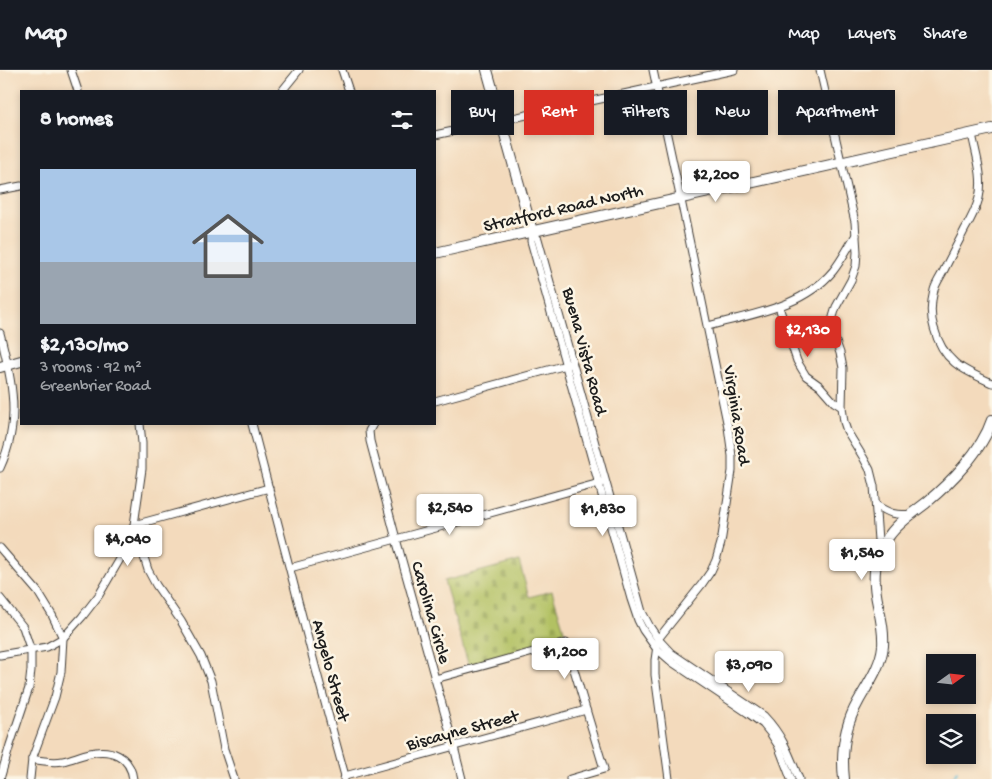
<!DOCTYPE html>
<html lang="en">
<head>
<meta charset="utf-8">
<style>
	:root { --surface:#171b24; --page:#20242c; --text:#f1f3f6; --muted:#9ea1a6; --line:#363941; --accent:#d93025 }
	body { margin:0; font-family:"Gochi Hand",sans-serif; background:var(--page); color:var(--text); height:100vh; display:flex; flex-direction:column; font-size:19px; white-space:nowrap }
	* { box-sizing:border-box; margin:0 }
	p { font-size:16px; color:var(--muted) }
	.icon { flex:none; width:28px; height:28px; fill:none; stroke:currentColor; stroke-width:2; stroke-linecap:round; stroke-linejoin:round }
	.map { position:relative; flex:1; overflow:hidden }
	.details { position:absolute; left:20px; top:20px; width:416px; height:335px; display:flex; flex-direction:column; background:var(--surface); border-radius:0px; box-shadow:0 2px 8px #0003 }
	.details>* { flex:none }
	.guide { position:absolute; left:451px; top:20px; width:465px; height:45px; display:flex; gap:10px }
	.needle { width:32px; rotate:75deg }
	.buttons { position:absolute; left:926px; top:584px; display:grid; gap:10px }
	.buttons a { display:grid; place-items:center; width:50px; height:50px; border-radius:0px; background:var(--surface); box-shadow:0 2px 8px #0003; font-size:25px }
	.price { position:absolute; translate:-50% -42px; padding:0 11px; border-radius:5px; background:#fff; color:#222; font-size:16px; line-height:32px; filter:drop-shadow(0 1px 2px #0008) }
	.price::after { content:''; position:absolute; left:50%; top:30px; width:15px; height:11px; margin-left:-8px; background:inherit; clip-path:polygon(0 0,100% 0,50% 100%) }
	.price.active { background:var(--accent); color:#fff }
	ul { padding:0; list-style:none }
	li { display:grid; align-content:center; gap:10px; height:265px; padding:0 20px }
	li+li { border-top:1px solid var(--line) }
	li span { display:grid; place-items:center; height:155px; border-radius:0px; color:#555 }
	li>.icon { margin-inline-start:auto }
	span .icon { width:90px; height:90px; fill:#fffc; stroke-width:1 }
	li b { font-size:21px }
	h2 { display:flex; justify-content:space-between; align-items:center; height:60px; padding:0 20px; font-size:21px }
	.pill { padding:0 18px; border-radius:0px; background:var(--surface); box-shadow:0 2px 8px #0003; font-size:18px; line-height:45px }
	.pill.active { background:var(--accent); color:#fff }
	header { display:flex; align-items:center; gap:30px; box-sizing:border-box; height:70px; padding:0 25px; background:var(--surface); border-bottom:1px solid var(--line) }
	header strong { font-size:24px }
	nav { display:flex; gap:28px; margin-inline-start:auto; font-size:18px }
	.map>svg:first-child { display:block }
	.cemetery { fill:url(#cemetery-stones); stroke:#676e40 }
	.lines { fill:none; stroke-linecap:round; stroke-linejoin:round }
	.stream { stroke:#56b8d4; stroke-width:2 }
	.street-casing { stroke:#3c3834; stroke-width:9 }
	.secondary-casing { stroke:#3c3834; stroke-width:12 }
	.street { stroke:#fff; stroke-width:7 }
	.secondary { stroke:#fff; stroke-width:10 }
	.labels { text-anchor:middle; stroke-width:5; stroke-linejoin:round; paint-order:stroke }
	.street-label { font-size:18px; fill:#1c1c1c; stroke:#fcf5e5 }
</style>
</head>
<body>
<header>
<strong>Map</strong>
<nav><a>Map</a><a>Layers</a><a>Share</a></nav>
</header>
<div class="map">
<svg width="992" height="709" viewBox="0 0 992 709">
	<defs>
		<pattern id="cemetery-stones" width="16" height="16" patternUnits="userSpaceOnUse" patternTransform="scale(1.25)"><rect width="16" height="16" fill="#b2c163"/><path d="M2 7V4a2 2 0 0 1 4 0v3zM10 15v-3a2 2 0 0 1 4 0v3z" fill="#98a555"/></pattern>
	</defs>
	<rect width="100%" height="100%" fill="#fcf5e5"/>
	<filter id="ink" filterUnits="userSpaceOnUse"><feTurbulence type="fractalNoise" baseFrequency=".02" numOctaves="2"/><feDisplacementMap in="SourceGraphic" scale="10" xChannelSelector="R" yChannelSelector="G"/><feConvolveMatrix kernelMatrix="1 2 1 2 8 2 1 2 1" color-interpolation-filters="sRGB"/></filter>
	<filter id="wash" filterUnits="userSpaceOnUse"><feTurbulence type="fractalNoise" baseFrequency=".0096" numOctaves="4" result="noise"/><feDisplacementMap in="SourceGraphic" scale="20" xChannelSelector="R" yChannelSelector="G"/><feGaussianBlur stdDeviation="1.12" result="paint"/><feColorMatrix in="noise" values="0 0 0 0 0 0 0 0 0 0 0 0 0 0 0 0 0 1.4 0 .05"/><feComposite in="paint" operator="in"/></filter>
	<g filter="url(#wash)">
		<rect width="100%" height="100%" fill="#f3dabc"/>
		<path class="cemetery" d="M 519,491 L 529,527 L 552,521 L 567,570 L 469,597 L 444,511 Z"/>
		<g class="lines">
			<path class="stream" d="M 952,709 L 957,701"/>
		</g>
	</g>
	<g filter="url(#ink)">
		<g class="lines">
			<defs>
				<g id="street">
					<path d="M 71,0 L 78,21"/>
					<path d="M 342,0 L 349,21"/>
					<path d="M 653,0 L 682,135 L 728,357 L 732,386 L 732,401 L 721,473 L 716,490 L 711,501 L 702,514 L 658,569 L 655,590 L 655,605 L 669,709"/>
					<path d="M 820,0 L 855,152 L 857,182 L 856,196 L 851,210 L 836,237 L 833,247 L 832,261 L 840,283 L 843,298 L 842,337 L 844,352 L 847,361 L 863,387 L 870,400 L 874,416 L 878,470 L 882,477"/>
					<path d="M 282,21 L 299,0"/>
					<path d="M 972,64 C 976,85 984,107 979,128 C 976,139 971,149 965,159 C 958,173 951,186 944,200 C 941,206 936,213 934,220 C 931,232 930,246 934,258 C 943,292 963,300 992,313"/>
					<path d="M 435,65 L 734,0"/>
					<path d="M 0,120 L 21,116"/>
					<path d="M 532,161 L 538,169 L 642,542 L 650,557 L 658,569 L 671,583 L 764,646 C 783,666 789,684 799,709"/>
					<path d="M 532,161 L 531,171 L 631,529 L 638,550 L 643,560 L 656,578 L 672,592 L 748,643 L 763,654 L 771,664 L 778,675 L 791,709"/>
					<path d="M 779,237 L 797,291 L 806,306 L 820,316 L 834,332 L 842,337"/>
					<path d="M 708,256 C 751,244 802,238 833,201 C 842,190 848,177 856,165"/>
					<path d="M 0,263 C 12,312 22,350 0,398"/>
					<path d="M 435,331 L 570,294"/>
					<path d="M 140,354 L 142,373 L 142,399 L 134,455 L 148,500 L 156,515 L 181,551 L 201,586 L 211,611 L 224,679 L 234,709"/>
					<path d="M 252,354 L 315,596 L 345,706 L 344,709"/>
					<path d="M 373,354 L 369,361 L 370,371 L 396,469 L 454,677 L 462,709"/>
					<path d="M 876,435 C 889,443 895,446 911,444"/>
					<path d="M 0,478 L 38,522 L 52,545 L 63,568 L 61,602 L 55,627 L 32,689 L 30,709"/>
					<path d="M 290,498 L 396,469 L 603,412"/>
					<path d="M 0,528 L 23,557 L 31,581 L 31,600 L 29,618 L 10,675 L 0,709"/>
					<path d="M 0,585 L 47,577 L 63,568 L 82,547 L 99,525 L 120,489 L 134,455 L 269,418"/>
					<path d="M 435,609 L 566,573 L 604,699 L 570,709"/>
					<path d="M 32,689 C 42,691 53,693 63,691 C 72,689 81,685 90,683 C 111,678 130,686 133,709"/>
					<path d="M 345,706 L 586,640"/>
				</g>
				<g id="secondary">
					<path d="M 487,0 L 532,161"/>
					<path d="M 435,183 L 992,59"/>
					<path d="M 0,297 L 21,291"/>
					<path d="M 844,709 C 841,682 845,655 858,632 C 868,614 881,596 883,576 C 884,561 881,549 878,535 C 872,508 873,488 889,466 C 898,453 913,443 926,433 C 950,413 982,381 992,350"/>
				</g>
			</defs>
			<use href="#street" class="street-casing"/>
			<use href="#secondary" class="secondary-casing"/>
			<use href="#street" class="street"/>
			<use href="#secondary" class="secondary"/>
		</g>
	</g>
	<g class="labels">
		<g class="street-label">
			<text transform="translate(563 137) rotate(-13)" y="6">Stratford Road North</text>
			<text transform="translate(586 281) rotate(75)" y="6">Buena Vista Road</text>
			<text transform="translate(738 345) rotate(81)" y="6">Virginia Road</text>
			<text transform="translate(432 542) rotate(74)" y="6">Carolina Circle</text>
			<text transform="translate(332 600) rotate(75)" y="6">Angelo Street</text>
			<text transform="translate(462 659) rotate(-15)" y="6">Biscayne Street</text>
		</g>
	</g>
</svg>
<div class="buttons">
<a><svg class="needle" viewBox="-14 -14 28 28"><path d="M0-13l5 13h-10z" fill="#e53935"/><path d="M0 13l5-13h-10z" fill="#9ea1a6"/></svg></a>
<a><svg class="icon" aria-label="layers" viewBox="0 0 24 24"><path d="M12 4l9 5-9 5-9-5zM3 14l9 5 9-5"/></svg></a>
</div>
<b class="price" style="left:716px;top:133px">$2,200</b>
<b class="price active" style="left:808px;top:288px">$2,130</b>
<b class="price" style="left:450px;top:466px">$2,540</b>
<b class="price" style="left:603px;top:467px">$1,830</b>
<b class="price" style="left:128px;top:497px">$4,040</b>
<b class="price" style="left:862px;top:511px">$1,540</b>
<b class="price" style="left:565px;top:610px">$1,200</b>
<b class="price" style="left:749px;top:623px">$3,090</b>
<div class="guide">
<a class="pill">Buy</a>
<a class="pill active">Rent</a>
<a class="pill">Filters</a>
<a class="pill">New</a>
<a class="pill">Apartment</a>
</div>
<section class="details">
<h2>8 homes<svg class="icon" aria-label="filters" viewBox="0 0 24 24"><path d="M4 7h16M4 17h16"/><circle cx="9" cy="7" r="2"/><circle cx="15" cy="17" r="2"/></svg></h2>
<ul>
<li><span style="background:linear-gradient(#a9c7e8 60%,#9aa5b1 0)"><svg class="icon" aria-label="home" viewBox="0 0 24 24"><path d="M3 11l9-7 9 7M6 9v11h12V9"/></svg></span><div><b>$2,130/mo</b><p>3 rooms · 92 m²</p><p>Greenbrier Road</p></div></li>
</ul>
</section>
</div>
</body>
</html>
